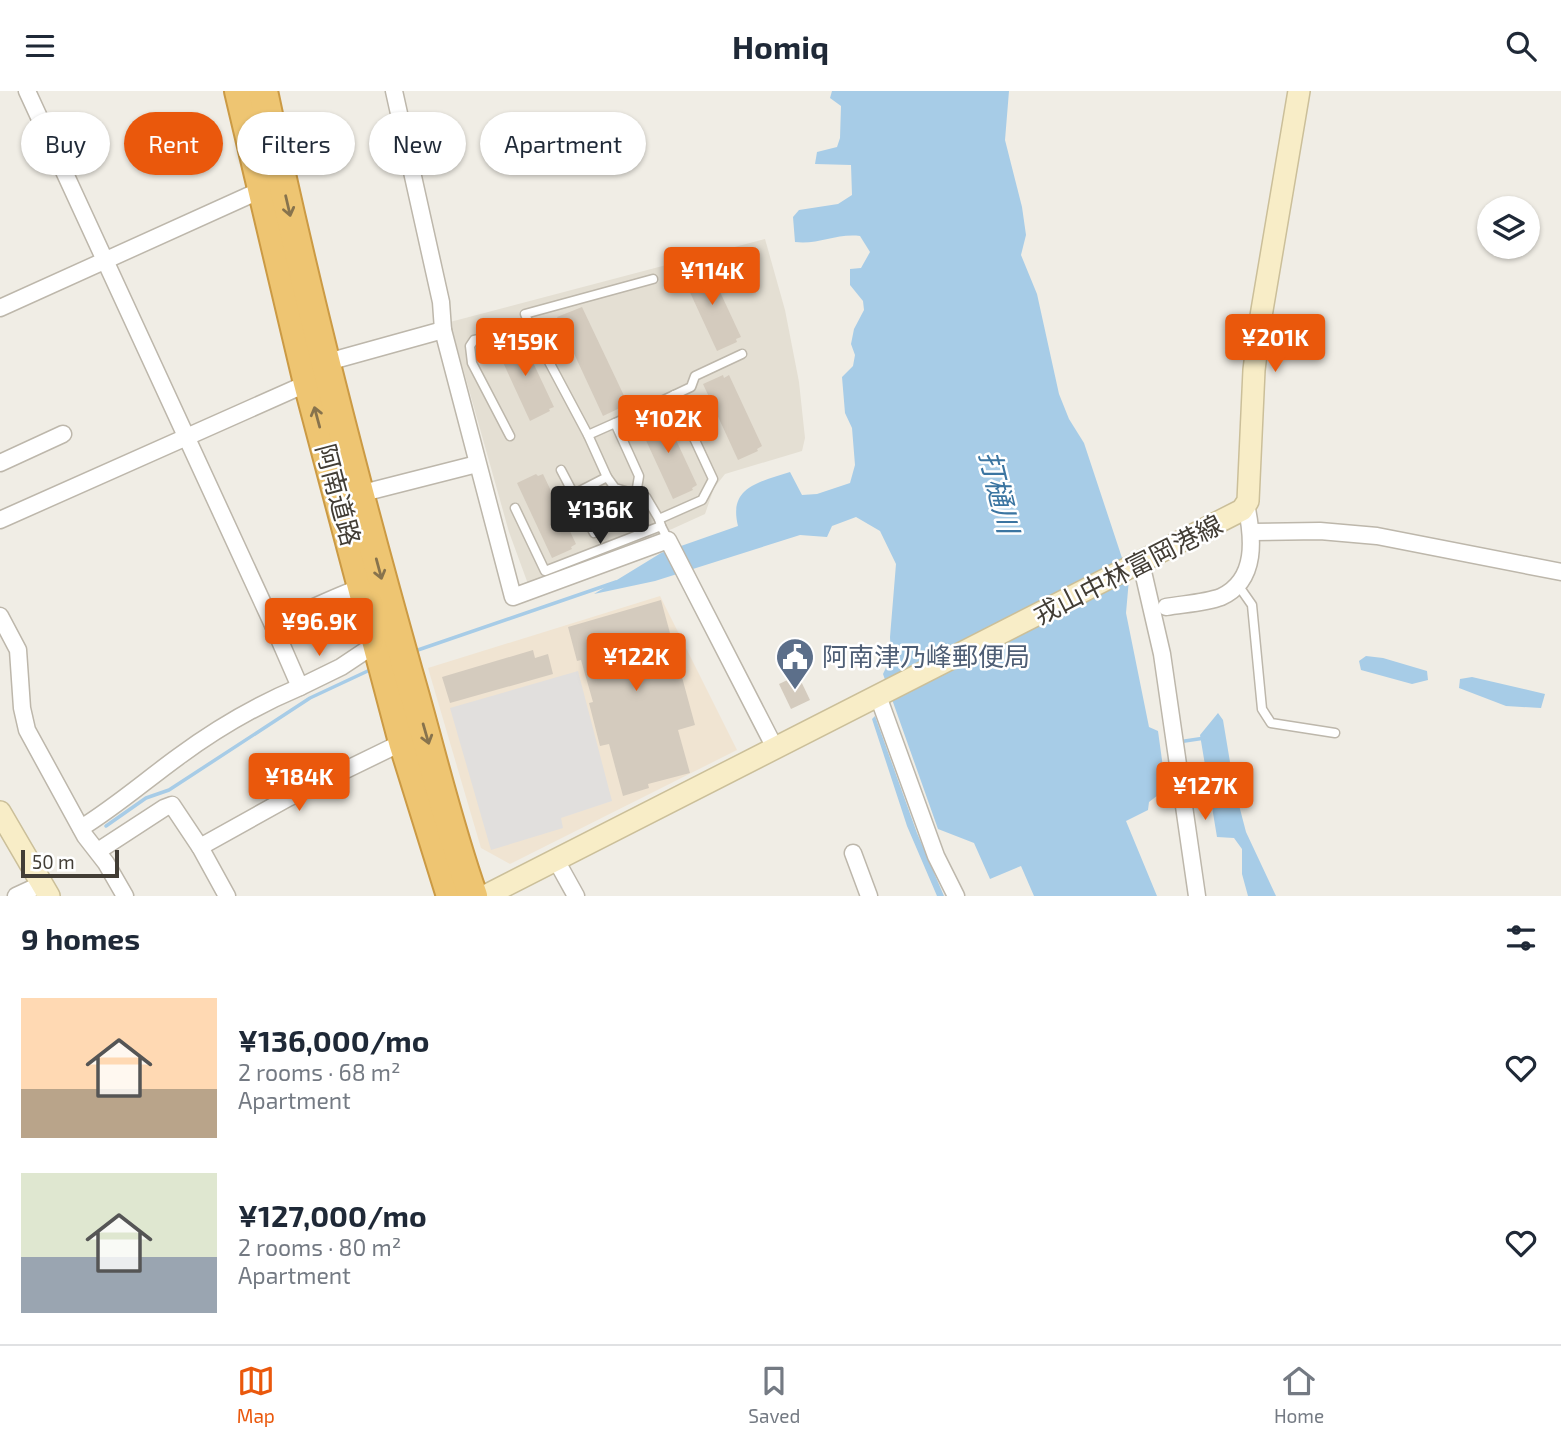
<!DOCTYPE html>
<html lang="en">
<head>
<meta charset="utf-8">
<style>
	:root { --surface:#fff; --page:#f6f6f7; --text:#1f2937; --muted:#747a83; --line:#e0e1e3; --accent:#ea580c }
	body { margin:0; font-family:"Exo 2","Noto Sans JP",sans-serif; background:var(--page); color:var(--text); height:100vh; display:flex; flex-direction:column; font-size:26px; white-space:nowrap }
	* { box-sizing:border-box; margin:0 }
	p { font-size:23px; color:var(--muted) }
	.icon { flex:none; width:38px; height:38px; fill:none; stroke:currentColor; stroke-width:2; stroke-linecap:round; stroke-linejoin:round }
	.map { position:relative; height:805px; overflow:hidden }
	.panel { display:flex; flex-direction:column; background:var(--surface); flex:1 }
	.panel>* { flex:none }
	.guide { position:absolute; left:21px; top:21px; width:700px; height:63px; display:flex; gap:14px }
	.controls { position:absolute; left:1477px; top:105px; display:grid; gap:14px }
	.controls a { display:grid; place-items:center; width:63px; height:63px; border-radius:50%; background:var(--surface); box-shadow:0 2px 5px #0004; font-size:35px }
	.scale { position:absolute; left:21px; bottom:18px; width:98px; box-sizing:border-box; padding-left:7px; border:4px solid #423d35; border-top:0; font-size:19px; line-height:24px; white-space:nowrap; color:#423d35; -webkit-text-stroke:5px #fff; paint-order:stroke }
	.price { position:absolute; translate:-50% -60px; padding:0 16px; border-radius:7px; background:var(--accent); color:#fff; font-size:23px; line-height:46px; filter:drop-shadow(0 2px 4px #0008) }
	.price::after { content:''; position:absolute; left:50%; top:42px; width:21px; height:16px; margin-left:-10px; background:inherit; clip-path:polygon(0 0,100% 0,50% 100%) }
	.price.selected { background:#222; color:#fff }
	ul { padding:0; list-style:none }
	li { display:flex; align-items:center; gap:21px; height:175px; padding:0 21px }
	li span { display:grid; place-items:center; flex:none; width:196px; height:140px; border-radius:0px; color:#555 }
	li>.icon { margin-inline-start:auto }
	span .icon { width:84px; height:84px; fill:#fffc; stroke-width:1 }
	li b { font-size:30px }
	h2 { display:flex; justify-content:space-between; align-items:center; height:84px; padding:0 21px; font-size:30px }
	.tag { padding:0 24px; border-radius:32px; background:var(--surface); box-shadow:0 2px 5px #0004; font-size:24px; line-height:63px }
	.tag.selected { background:var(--accent); color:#fff }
	header { display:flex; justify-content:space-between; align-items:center; height:91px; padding:0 21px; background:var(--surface); font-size:32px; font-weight:700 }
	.tab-bar { display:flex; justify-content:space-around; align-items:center; height:98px; border-top:2px solid var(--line); background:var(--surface); font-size:19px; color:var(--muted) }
	.tab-bar a { display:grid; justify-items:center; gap:4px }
	.tab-bar .selected { color:var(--accent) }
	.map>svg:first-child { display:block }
	.residential { fill:#e4dfd3 }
	.commercial { fill:#f0e4d2 }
	.parking { fill:#e1dfdd }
	.water { fill:#a7cce7 }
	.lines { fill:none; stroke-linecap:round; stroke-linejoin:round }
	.stream { stroke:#a7cce7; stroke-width:3.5 }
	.building { fill:#d4cbbe }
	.lane-casing { stroke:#bdb7ab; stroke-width:11 }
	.street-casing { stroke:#bdb7ab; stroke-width:19 }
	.secondary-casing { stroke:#cbbf99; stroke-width:24 }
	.highway-casing { stroke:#cb9a44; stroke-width:32 }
	.lane { stroke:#fff; stroke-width:8 }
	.street { stroke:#fff; stroke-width:16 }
	.secondary { stroke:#f8edc7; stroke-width:21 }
	.highway { stroke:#eec572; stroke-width:28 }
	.oneway { stroke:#87734d }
	.labels { text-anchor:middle; stroke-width:5; stroke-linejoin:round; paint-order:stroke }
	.street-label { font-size:26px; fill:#423d35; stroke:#fff }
	.service-label { font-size:26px; fill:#4e5e75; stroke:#fff; text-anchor:start }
	.water-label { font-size:28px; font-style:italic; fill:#3b75a1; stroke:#fff }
</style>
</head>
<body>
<header><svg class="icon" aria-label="menu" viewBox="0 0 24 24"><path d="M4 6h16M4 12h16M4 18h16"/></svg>Homiq<svg class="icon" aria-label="search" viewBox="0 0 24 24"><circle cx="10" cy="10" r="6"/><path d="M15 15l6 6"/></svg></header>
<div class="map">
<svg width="1561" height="805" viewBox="0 0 1561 805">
	<rect width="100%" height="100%" fill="#f0ede5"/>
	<path class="residential" d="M 765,148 L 785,219 L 799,291 L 805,347 L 802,360 L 725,383 L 714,397 L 705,423 L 672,438 L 528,493 L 509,441 L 450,231 Z"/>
	<path class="commercial" d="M 660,505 L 737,659 L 510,773 L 481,757 L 428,577 Z"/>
	<path class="parking" d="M 578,580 L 612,710 L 561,727 L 563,737 L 491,759 L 450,617 Z"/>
	<g class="water">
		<path d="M 832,0 L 1009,0 L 1005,49 L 1022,116 L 1026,144 L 1021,164 L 1037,203 L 1059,303 L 1069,328 L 1084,352 L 1129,488 L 1126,522 L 1149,636 L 1158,640 L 1166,698 L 1149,711 L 1148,719 L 1126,730 L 1157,805 L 1034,805 L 1021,775 L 990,788 L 974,752 L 938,738 L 883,583 L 891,566 L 890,546 L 896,473 L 880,440 L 856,426 L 832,435 L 827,446 L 800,444 L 655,490 L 594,503 L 661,462 L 738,435 C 728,395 760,391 790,381 L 802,404 L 817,403 L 850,392 L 855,374 L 852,337 L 845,322 L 842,286 L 853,275 L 855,264 L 851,253 L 854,238 L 864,219 L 863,210 L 850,194 L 850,178 L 861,177 L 870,161 L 860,145 C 837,142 818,154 795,151 L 793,126 L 799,119 L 838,113 L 852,104 L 851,74 L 815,73 L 817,61 L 837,56 L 840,47 L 841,15 L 830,7 Z"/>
		<path d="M 1366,565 L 1383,567 L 1427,580 L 1428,589 L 1412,593 L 1361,579 L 1359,570 Z"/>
		<path d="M 1472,586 L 1545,603 L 1541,617 L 1506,615 L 1459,597 L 1460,588 Z"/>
		<path d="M 1218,622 L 1223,629 L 1234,695 L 1246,741 L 1276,805 L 1248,805 L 1242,783 L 1242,758 L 1234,747 L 1217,746 L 1200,644 Z"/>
		<path d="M 875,625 L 917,742 L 944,805 L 937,805 L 907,735 L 872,628 Z"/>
	</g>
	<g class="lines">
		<g class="stream">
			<path d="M 415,560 L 616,491"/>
			<path d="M 1178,651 L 1205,647"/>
			<path d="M 106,735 L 146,707 L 169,699 L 310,607 L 372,578"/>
		</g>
	</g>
	<g class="building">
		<path d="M 702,175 L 703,178 L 708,175 L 741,246 L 736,248 L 737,251 L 717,260 L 682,184 Z"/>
		<path d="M 582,216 L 627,311 L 621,314 L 622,316 L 603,325 L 557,226 Z"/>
		<path d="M 521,246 L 554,316 L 549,318 L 550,320 L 530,330 L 495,254 Z"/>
		<path d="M 723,284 L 724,287 L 729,284 L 762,355 L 757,358 L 758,360 L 738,369 L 703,293 Z"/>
		<path d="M 657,323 L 658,326 L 664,323 L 697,394 L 692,397 L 693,399 L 673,408 L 638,332 Z"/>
		<path d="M 536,383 L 538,385 L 543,383 L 576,453 L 571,456 L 572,458 L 552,467 L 517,392 Z"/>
		<path d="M 661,509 L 695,634 L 678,639 L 690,682 L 648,693 L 649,697 L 623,705 L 609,653 L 600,655 L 589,612 L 593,611 L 581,569 L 577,570 L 568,536 Z"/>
		<path d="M 533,559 L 535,567 L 548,563 L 553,583 L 450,612 L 442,586 Z"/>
		<path d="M 798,584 L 810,609 L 791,618 L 779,593 Z"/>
	</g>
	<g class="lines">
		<defs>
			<g id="lane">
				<path d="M 531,237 L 525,223 L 653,188"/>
				<path d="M 615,332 L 691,296 L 695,285 L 742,263"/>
				<path d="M 588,344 L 615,332 L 639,385 L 636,403"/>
				<path d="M 510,345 L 472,272 L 470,255 L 474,249 L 531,237 L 588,344 L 607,386"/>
				<path d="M 561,379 L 594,442"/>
				<path d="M 574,403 L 607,386 L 615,397 L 646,406 L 659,428"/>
				<path d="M 515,417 L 545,480 L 661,435 L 668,449"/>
				<path d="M 661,435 L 659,428 L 702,409 L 713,388 L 674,304"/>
				<path d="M 1238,494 L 1252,514 L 1262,618 L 1271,632 L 1335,642"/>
			</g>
			<g id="street">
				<path d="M 27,0 L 273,534 C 303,522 331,507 362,496"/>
				<path d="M 394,0 L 441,211 L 443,239 L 513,506 L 668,449 L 775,657"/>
				<path d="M 0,217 L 261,99"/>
				<path d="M 0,372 L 63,343"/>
				<path d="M 359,403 L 477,373"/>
				<path d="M 0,429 L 308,292 L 324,272 L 443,239"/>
				<path d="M 1252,441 L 1320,440 L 1377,445 L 1561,481"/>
				<path d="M 1141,472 L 1162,563 L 1197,805"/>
				<path d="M 1166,516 C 1183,513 1205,512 1221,506 C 1258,489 1253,446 1246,413"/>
				<path d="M 0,525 L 18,559 L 22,617 L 27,639 L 85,745 L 106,772 L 125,805"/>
				<path d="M 273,534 L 300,596 L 341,576 L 377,552"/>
				<path d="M 878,605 L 936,765 L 956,805"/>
				<path d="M 81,737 C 115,716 145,690 178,666 C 216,638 257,614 300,596"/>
				<path d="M 98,760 L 164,717 L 172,714 L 200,756"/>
				<path d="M 853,762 L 869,805"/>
				<path d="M 556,769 L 576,805"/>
				<path d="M 16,805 L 42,793"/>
				<path d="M 227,805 L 200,756 L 288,707 L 403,651"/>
			</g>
			<g id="secondary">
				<path d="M 0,721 L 49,805"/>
				<path d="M 485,805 L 1242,419 L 1248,410 L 1254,279 L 1260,231 L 1299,0"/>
			</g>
			<g id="highway">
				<path d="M 239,0 L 308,292 L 403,651 L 451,805"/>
				<path d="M 263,0 C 304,196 354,389 408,581 C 430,656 447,732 473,805"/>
			</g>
		</defs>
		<use href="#lane" class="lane-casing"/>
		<use href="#street" class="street-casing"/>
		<use href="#secondary" class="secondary-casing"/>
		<use href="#highway" class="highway-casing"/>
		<use href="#lane" class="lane"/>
		<use href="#street" class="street"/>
		<use href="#secondary" class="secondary"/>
		<use href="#highway" class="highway"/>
	</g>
	<defs><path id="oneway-shaft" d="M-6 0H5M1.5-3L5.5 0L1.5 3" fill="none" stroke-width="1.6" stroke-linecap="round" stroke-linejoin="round" transform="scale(1.75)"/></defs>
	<g class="oneway">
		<use href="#oneway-shaft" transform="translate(288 115) rotate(77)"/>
		<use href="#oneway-shaft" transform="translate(317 326) rotate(-105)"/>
		<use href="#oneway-shaft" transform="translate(379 478) rotate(75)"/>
		<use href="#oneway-shaft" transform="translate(426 643) rotate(74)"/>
	</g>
	<defs>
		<symbol id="civic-pin" viewBox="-11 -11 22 30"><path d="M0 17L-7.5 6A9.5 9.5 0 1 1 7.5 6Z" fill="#5c6f8a" stroke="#fff"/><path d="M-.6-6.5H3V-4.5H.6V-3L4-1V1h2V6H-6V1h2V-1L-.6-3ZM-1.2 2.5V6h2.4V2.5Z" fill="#fff"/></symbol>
	</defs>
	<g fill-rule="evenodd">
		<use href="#civic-pin" x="773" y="544" width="44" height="60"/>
	</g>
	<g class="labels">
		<g class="street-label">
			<text transform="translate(338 404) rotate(75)" y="9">阿南道路</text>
			<text transform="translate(1128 479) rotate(-27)" y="9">戎山中林富岡港線</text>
		</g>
		<g class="service-label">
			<text x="822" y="575">阿南津乃峰郵便局</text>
		</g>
		<g class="water-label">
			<text transform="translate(999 401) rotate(76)" y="10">打樋川</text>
		</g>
	</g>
</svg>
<div class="controls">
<a><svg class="icon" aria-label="layers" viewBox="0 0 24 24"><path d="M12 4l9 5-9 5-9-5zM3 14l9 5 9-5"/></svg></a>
</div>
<div class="scale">50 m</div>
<b class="price" style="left:712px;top:216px">¥114K</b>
<b class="price" style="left:1275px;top:283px">¥201K</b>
<b class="price" style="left:525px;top:287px">¥159K</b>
<b class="price" style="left:668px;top:364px">¥102K</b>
<b class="price selected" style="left:600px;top:455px">¥136K</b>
<b class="price" style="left:319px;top:567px">¥96.9K</b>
<b class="price" style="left:636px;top:602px">¥122K</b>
<b class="price" style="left:299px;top:722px">¥184K</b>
<b class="price" style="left:1205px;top:731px">¥127K</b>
<div class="guide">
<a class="tag">Buy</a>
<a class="tag selected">Rent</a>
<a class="tag">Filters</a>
<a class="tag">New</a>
<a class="tag">Apartment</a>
</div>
</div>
<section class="panel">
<h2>9 homes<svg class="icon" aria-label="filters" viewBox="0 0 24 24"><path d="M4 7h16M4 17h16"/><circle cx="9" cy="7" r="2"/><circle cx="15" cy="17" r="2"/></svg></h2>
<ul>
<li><span style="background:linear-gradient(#ffd9b3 65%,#b9a48a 0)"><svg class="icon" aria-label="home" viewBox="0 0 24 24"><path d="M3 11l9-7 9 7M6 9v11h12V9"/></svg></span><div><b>¥136,000/mo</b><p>2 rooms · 68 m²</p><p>Apartment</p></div><svg class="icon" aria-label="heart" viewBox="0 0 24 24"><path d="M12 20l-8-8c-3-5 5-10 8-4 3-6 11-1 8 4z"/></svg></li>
<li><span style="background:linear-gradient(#dfe7d0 60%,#9aa5b1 0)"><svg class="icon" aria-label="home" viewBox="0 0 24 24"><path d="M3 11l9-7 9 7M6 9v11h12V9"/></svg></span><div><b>¥127,000/mo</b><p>2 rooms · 80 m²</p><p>Apartment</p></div><svg class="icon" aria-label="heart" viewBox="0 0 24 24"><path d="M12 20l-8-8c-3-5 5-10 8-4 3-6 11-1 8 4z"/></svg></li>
</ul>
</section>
<nav class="tab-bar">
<a class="selected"><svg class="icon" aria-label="map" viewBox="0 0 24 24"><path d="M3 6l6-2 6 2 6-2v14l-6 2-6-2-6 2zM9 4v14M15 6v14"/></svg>Map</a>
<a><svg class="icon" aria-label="saved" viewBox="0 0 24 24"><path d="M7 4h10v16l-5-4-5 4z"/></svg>Saved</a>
<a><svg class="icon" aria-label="home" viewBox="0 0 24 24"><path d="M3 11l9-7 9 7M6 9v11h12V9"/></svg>Home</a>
</nav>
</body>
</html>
